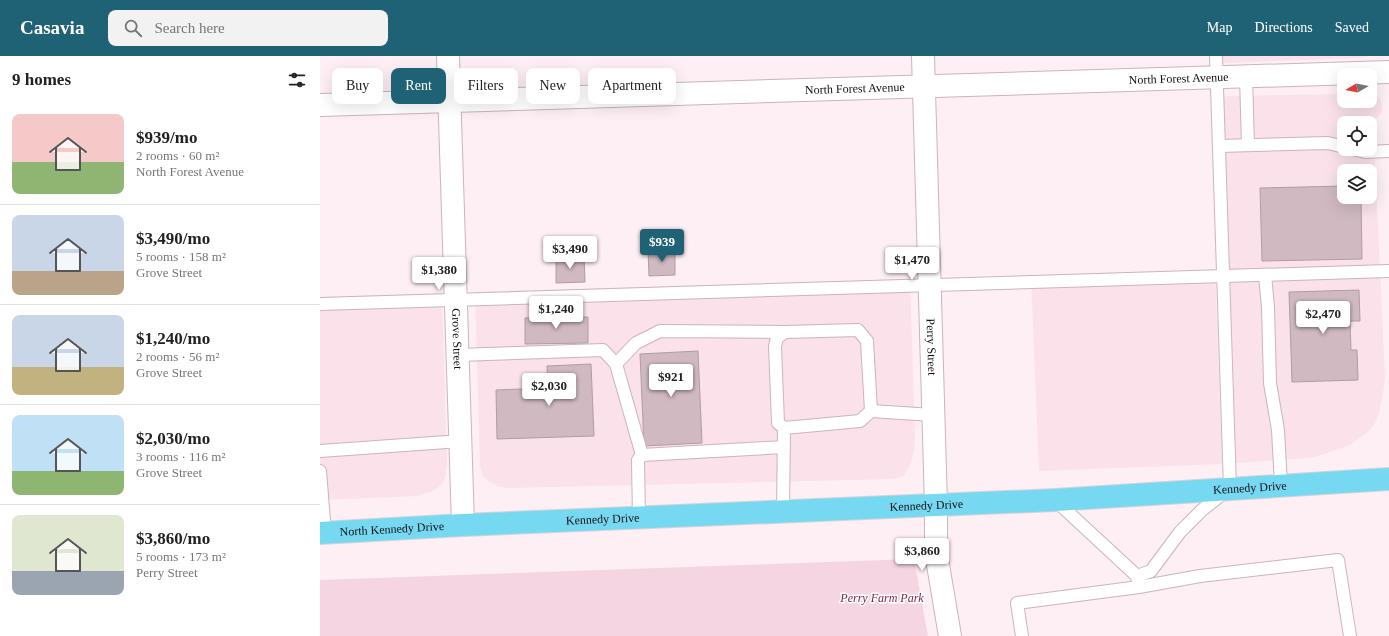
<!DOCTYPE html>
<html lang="en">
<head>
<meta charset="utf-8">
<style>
	:root { --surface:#fff; --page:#f2f2f2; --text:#222; --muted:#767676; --line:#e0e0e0; --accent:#1f6175 }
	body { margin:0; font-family:Georgia,serif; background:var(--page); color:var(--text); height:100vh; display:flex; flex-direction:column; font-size:15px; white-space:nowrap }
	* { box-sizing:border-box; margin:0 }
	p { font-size:13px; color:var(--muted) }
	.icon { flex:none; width:22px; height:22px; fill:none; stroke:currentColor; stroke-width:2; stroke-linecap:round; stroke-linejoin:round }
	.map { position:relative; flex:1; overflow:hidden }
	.side { display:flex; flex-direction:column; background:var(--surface); width:320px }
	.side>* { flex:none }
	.top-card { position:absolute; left:12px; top:12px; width:380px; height:36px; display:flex; gap:8px }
	.needle { width:26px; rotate:260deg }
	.fabs { position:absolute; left:1017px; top:12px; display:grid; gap:8px }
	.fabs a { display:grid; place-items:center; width:40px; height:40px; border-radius:8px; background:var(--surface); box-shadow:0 4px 16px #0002; font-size:20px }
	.price { position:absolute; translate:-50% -34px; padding:0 9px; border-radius:4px; background:#fff; color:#222; font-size:13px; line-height:26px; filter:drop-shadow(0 1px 2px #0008) }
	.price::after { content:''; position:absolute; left:50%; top:24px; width:12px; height:9px; margin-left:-6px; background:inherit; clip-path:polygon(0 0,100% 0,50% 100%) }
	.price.on { background:var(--accent); color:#fff }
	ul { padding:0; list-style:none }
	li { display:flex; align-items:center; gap:12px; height:100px; padding:0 12px }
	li+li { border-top:1px solid var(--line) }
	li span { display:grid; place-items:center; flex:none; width:112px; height:80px; border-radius:8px; color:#555 }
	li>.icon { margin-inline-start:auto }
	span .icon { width:48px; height:48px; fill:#fffc; stroke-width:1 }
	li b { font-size:17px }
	h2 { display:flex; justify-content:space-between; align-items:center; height:48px; padding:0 12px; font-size:17px }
	.tag { padding:0 14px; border-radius:8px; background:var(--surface); box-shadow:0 4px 16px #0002; font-size:14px; line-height:36px }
	.tag.on { background:var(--accent); color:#fff }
	header { display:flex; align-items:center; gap:24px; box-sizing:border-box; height:56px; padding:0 20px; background:var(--accent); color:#fff }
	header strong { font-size:19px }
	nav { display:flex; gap:22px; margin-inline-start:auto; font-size:14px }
	.search { width:280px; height:36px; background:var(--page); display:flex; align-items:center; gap:10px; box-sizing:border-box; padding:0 14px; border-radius:8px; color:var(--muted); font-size:15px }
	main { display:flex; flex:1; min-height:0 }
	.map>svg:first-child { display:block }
	.built { fill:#fae1ea; fill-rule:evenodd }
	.green { fill:#f5d5e1 }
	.building { fill:#d0b9c1; stroke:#b29ca4 }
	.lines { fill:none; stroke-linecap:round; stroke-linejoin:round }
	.service-casing { stroke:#cbb4bd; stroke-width:14 }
	.minor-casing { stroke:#cbb4bd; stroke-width:24 }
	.primary-casing { stroke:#d5d4d4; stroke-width:24 }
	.service { stroke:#fff; stroke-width:12 }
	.minor { stroke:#fff; stroke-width:22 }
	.primary { stroke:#76d9f1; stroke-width:22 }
	.labels { text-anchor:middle; stroke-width:3; stroke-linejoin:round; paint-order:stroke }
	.street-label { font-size:12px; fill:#150e11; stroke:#fff }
	.park-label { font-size:12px; font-style:italic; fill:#7a244f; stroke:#fff }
</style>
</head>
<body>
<header>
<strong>Casavia</strong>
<div class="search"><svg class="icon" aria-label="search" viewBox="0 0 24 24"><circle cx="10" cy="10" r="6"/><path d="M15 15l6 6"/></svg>Search here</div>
<nav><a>Map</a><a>Directions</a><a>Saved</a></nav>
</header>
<main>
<section class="side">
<h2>9 homes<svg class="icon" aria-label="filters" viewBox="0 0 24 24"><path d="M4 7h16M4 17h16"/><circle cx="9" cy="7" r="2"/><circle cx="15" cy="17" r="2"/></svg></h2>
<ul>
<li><span style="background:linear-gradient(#f6c9c9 60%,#8fb573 0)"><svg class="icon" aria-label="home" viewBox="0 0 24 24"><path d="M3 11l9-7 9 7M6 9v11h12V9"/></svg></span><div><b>$939/mo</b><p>2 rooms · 60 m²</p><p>North Forest Avenue</p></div></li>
<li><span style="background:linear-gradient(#c9d6e8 70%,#b9a48a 0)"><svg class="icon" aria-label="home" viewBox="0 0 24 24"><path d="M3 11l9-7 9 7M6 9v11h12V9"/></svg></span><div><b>$3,490/mo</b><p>5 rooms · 158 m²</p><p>Grove Street</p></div></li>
<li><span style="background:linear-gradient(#c9d6e8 65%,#c2b280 0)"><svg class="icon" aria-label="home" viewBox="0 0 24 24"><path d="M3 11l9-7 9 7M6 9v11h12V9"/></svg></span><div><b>$1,240/mo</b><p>2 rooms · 56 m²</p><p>Grove Street</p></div></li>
<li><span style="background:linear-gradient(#bfe0f5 70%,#8fb573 0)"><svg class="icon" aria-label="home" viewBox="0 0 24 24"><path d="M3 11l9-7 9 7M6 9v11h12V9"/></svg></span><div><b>$2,030/mo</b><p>3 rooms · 116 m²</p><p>Grove Street</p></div></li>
<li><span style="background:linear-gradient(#dfe7d0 70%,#9aa5b1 0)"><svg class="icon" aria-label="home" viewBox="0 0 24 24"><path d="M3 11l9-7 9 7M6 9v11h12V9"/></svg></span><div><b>$3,860/mo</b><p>5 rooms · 173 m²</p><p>Perry Street</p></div></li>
</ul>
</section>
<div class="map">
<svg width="1069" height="580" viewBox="0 0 1069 580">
	<rect width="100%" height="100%" fill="#feeff5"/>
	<g class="built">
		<path d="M 902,0 L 1049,0 L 1039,2 L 903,7 Z"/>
		<path d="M 1050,37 L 1058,40 L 1061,44 L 1062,50 L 1062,55 L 1059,60 L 1053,63 L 1065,320 L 1063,338 L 1059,357 L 1054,369 L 1048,376 L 1030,389 L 1013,395 L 995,401 L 978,403 L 916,407 L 904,40 L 1024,38 L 1024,45 L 1050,45 ZM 1024,67 L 1050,67 L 1050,93 L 1024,93 ZM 1024,115 L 1050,115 L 1050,141 L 1024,141 Z"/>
		<path d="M 895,214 L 902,408 L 719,415 L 711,221 Z"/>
		<path d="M 590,223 L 595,382 L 594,397 L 590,409 L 584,420 L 573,423 L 190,432 L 180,431 L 169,426 L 162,419 L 160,410 L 155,236 Z"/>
		<path d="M 122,237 L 127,408 L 125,423 L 119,431 L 110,436 L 97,440 L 0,444 L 0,241 Z"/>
	</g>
	<path class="green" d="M 594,503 L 608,580 L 0,580 L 0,524 Z"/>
	<g class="building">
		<path d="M 1024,130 L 1024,141 L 1041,141 L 1042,203 L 942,205 L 940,132 Z"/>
		<path d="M 328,194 L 355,194 L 355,219 L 329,220 Z"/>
		<path d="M 264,200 L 265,226 L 236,227 L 236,201 Z"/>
		<path d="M 1039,234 L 1040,265 L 1030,265 L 1031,294 L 1037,294 L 1038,324 L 972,326 L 969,236 Z"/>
		<path d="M 268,261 L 268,287 L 205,288 L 205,262 Z"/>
		<path d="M 378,295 L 382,387 L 324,390 L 320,298 Z"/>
		<path d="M 271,308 L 274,380 L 177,383 L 176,334 L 228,332 L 227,310 Z"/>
	</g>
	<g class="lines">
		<defs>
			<g id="service">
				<path d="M 926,21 L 928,89"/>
				<path d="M 900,90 L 1008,87 L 1024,91"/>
				<path d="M 1032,93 L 1045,96 L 1069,95"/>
				<path d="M 945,219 L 948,251 L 950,327 L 958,374 L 961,429"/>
				<path d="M 0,248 L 1069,215"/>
				<path d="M 138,299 L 283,294 L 296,308 L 322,399"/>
				<path d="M 296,308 L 316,287 L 340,275 L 465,276"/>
				<path d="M 551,355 L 613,359"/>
				<path d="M 0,395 L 141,385"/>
				<path d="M 0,415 L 5,477"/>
				<path d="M 735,444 L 817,520 L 818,527"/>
				<path d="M 463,456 L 464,372 L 458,367 L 455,290 L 457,282 L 465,276 L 538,274 L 547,285 L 551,355 L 540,365 L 464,372"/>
				<path d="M 319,462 L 318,404 L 322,399 L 464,391"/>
				<path d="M 817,520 L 831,515 L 860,476 L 882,454 L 910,432 L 896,0"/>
				<path d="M 702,580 L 697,547 L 819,531 L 880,520 L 1018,504 L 1030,580"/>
			</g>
			<g id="minor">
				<path id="s1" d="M 128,0 L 143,469"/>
				<path id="s2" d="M 603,0 L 616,449 L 616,497 L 630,580"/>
				<path id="s3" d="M 0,49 L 1069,16"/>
			</g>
			<g id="primary">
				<path id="s4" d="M 0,477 L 143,469 L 735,444 L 1069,423"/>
			</g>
		</defs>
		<use href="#service" class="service-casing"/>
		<use href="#minor" class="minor-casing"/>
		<use href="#primary" class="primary-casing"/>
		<use href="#service" class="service"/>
		<use href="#minor" class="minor"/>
		<use href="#primary" class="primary"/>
	</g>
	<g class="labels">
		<g class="street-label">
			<text dy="4" stroke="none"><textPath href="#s3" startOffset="859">North Forest Avenue</textPath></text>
			<text dy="4" stroke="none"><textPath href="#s3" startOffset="535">North Forest Avenue</textPath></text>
			<text dy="4" stroke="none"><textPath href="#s1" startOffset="283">Grove Street</textPath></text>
			<text dy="4" stroke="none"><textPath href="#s2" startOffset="291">Perry Street</textPath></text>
			<text dy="4" stroke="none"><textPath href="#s4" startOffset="931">Kennedy Drive</textPath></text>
			<text dy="4" stroke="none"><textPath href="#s4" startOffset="607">Kennedy Drive</textPath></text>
			<text dy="4" stroke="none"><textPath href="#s4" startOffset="283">Kennedy Drive</textPath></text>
			<text dy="4" stroke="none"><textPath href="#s4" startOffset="72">North Kennedy Drive</textPath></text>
		</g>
		<g class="park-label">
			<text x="562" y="546">Perry Farm Park</text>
		</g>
	</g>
</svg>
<div class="fabs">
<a><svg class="needle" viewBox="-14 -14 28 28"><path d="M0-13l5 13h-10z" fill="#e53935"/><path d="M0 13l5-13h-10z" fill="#767676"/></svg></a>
<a><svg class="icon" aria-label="locate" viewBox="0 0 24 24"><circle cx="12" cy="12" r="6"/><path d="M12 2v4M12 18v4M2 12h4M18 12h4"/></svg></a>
<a><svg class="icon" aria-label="layers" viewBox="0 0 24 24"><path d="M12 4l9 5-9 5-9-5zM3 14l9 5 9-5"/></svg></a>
</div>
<b class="price on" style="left:342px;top:207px">$939</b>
<b class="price" style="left:250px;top:214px">$3,490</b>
<b class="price" style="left:592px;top:225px">$1,470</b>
<b class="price" style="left:119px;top:235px">$1,380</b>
<b class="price" style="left:236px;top:274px">$1,240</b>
<b class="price" style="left:1003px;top:279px">$2,470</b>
<b class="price" style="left:351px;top:342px">$921</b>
<b class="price" style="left:229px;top:351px">$2,030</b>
<b class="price" style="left:602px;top:516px">$3,860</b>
<div class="top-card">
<a class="tag">Buy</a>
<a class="tag on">Rent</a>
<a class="tag">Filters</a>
<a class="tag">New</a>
<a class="tag">Apartment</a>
</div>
</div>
</main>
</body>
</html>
